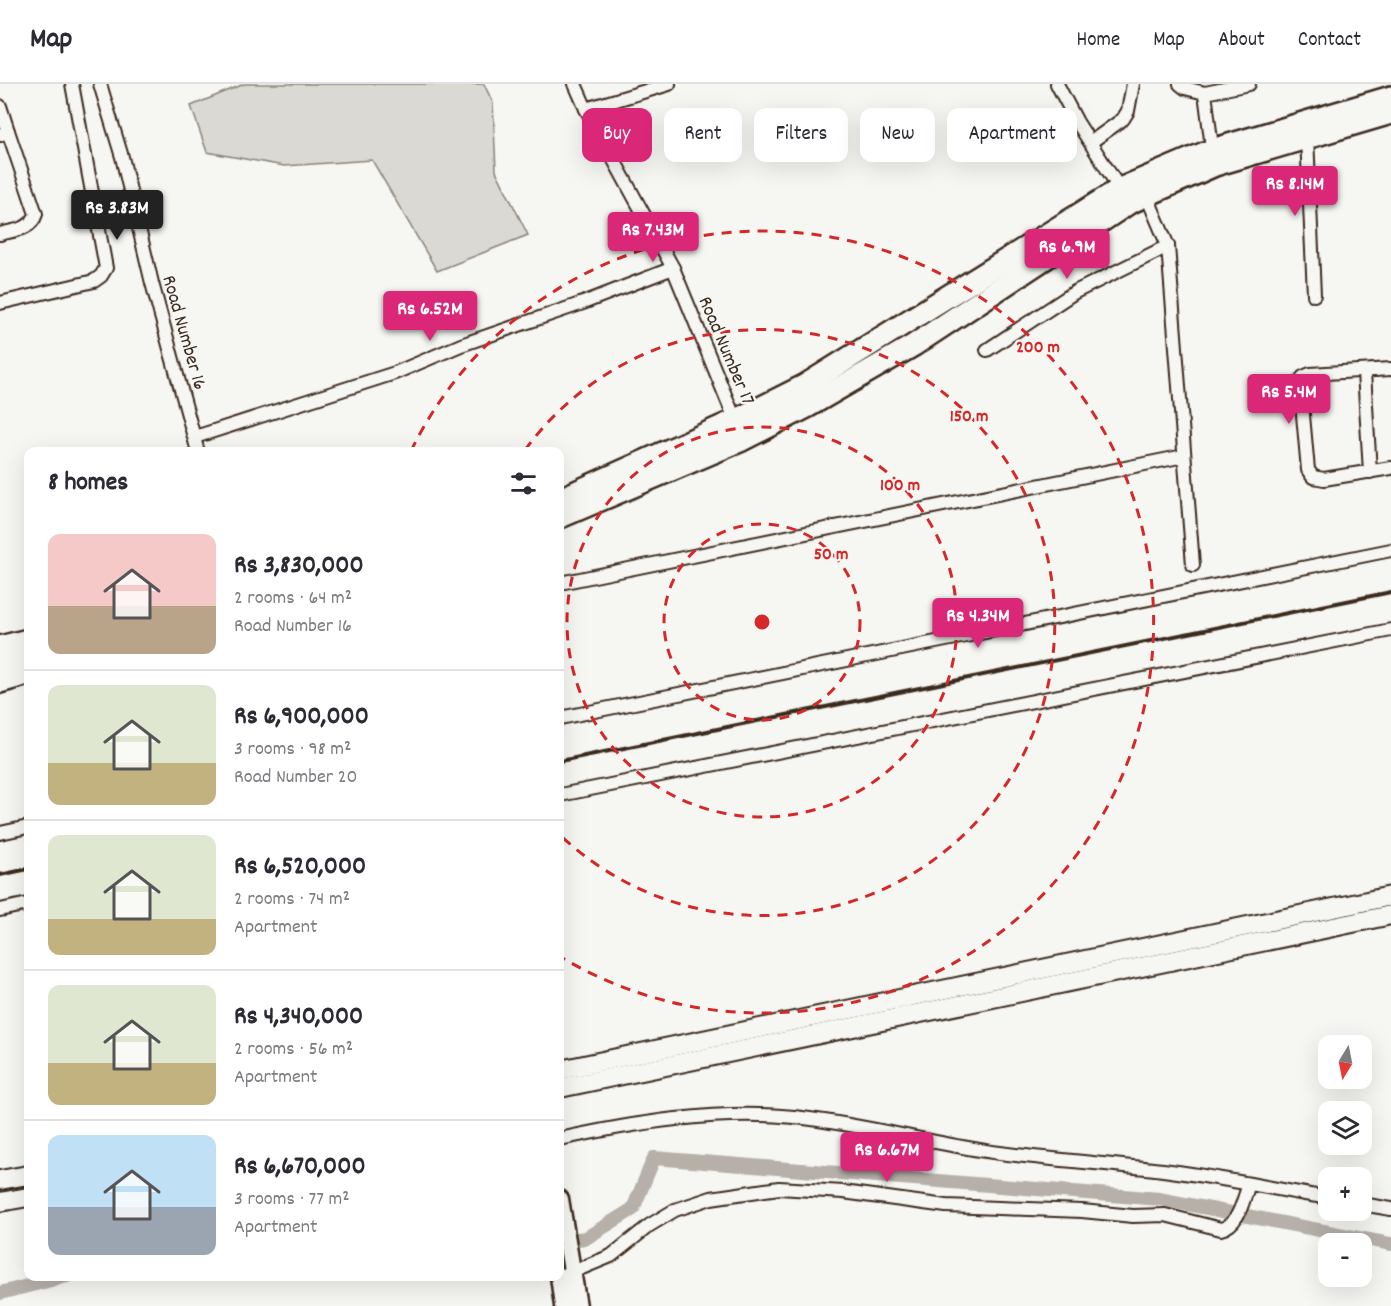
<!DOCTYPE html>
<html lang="en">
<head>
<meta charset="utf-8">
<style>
	:root { --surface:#fff; --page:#f7f7f7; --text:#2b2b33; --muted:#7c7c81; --line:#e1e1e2; --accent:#db2777 }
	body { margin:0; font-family:Dekko,sans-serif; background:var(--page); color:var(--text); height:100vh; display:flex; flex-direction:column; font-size:22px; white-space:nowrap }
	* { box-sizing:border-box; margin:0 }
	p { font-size:20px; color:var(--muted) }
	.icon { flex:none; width:33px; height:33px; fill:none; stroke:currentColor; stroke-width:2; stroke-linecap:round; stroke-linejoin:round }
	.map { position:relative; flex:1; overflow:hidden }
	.drawer { position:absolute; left:24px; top:363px; width:540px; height:834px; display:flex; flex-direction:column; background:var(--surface); border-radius:12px; box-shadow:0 6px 24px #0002 }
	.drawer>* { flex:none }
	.guide { position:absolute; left:582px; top:24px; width:570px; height:54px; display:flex; gap:12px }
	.needle { width:39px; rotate:190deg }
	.controls { position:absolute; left:1318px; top:951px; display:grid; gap:12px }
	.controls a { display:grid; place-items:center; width:54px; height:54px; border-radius:12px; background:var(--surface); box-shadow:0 6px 24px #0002; font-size:30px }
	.price { position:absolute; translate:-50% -51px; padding:0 14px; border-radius:6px; background:var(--accent); color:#fff; font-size:20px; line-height:39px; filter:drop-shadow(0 2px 3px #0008) }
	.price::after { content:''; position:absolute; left:50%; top:36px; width:18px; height:14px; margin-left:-9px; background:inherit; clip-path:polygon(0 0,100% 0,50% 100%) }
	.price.on { background:#222; color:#fff }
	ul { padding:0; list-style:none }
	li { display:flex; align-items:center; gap:18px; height:150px; padding:0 24px }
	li+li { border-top:2px solid var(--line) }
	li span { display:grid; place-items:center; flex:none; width:168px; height:120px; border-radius:12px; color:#555 }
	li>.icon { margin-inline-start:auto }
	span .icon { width:72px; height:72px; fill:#fffc; stroke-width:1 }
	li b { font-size:26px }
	h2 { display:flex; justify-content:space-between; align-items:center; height:72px; padding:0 24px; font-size:26px }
	.tag { padding:0 21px; border-radius:12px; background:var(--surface); box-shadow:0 6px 24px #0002; font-size:21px; line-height:54px }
	.tag.on { background:var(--accent); color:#fff }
	header { display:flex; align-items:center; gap:36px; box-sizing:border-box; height:84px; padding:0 30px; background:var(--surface); border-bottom:2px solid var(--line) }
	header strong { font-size:28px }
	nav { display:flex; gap:33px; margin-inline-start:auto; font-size:21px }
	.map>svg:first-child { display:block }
	.park { fill:#dad9d3; stroke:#8a8278; stroke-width:1.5 }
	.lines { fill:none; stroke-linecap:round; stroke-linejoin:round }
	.canal { stroke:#b6b0a9; stroke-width:14 }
	.street-casing { stroke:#3b2a1e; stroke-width:16 }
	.secondary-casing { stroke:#3b2a1e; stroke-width:21 }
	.primary-casing { stroke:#3b2a1e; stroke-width:22 }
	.highway-casing { stroke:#3b2a1e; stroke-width:26 }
	.street { stroke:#f6f6f2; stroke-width:12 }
	.secondary { stroke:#f6f6f2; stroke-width:16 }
	.primary { stroke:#f6f6f2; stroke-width:18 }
	.highway { stroke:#f6f6f2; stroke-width:21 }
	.rail { stroke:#3b2a1e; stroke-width:4 }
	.ring { fill:none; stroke:#d62828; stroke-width:3; stroke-dasharray:10 8 }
	.labels { text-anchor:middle; stroke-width:4.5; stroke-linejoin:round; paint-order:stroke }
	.street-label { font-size:20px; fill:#3b2a1e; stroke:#f6f6f2 }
	.centre { fill:#d62828; stroke:#f6f6f2; stroke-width:3 }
	.ring-label { font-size:18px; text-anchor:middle; font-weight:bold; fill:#d62828; stroke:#f6f6f2; stroke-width:4.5; stroke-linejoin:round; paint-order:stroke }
</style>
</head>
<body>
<header>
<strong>Map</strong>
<nav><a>Home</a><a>Map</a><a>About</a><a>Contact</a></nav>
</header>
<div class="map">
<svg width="1391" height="1222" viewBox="0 0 1391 1222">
	<rect width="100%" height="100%" fill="#f6f6f2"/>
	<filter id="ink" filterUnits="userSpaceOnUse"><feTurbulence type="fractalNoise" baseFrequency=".0167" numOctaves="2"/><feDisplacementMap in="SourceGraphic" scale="12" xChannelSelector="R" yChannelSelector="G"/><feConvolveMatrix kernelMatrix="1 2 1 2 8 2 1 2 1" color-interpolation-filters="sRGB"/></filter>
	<g filter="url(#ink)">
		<path class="park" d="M 244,0 L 484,0 L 493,19 L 496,87 L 528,151 L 437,187 L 372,76 L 284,82 L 207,68 L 191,22 Z"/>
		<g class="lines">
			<g class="canal">
				<path d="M 560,1157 L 586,1154 L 633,1125 L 654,1074 L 1160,1115 L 1391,1160"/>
				<path d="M 0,1209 L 67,1192"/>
			</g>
			<defs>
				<g id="street">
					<path d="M 100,0 L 122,73 L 152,199 L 198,368"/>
					<path d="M 575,0 L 586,25 L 673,184 L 737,340"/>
					<path d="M 1057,0 L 1077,38 L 1123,110"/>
					<path d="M 1180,0 L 1185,4 L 1205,9"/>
					<path d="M 0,22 L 8,47"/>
					<path d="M 586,25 L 669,0"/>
					<path d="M 0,51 L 8,47 L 36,130 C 31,146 14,146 0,150"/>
					<path d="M 1307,53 L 1314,211"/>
					<path d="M 1091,58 L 1123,35 L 1128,27 L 1133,0"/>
					<path d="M 1213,71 L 1205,9 L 1249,0"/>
					<path d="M 1146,110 L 1168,162 L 1193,481"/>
					<path d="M 0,219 L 94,197 L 101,192 L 106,184 L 72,0"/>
					<path d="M 987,266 L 1075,208 L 1168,162"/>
					<path d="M 1391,285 L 1310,290 L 1303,293 L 1300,298 L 1308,386 L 1313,393 L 1324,395 L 1391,384"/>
					<path d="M 1364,288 L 1370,388"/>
					<path d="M 195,353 L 395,289 L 461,261 L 583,219 L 673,184"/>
					<path d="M 560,499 L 1184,372"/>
					<path d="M 560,634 C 837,577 1114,523 1391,466"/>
					<path d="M 560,711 L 1391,546"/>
					<path d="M 0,749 L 28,743"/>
					<path d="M 0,826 L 28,820"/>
					<path d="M 560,1055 C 633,1039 718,1025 794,1033 C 864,1040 931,1060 1000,1069 C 1054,1076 1109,1080 1163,1086 C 1219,1093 1274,1105 1329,1114"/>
					<path d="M 1362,1120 L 1391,1125"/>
					<path d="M 572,1188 L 611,1172 L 650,1141 L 675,1126 L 711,1114 L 779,1104 L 843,1108 L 946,1122 L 1082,1127 L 1133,1132 L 1165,1131 L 1221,1145 C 1239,1141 1243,1116 1249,1100"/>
				</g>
				<g id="secondary">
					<path d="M 560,1115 L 578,1222"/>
					<path d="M 559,1192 L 563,1222"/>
				</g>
				<g id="primary">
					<path d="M 560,986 L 1391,812"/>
					<path d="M 560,1004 L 1391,831"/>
					<path d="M 0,1096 L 28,1091"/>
					<path d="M 0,1118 L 28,1113"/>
				</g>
				<g id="highway">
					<path d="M 560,415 L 736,336 L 804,302 L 1120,105 L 1212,66 L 1391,13"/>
					<path d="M 560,433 L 742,356 L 807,323 L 914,261 L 1129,119 L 1215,81 L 1391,29"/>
					<path d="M 0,563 L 28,556"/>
					<path d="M 0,581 L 28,573"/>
					<path d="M 0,598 L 28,590"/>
				</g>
			</defs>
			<use href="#street" class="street-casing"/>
			<use href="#secondary" class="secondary-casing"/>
			<use href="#primary" class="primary-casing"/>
			<use href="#highway" class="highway-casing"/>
			<use href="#street" class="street"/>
			<use href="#secondary" class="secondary"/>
			<use href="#primary" class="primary"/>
			<use href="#highway" class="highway"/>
			<g class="rail">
				<path d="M 560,677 L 1391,508"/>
				<path d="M 0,791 L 28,785"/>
			</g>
		</g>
	</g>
	<g class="ring">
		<circle cx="762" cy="538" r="98"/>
		<circle cx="762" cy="538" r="195"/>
		<path d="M525 366A293 293 0 1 1 560 751"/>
		<path d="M411 367A391 391 0 1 1 561 873"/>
	</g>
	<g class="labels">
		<g class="street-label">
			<text transform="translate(186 248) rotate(74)" y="7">Road Number 16</text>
			<text transform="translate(728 266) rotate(67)" y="7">Road Number 17</text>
		</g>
	</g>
	<circle cx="762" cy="538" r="9" class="centre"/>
	<g class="ring-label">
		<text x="1038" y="268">200 m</text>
		<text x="969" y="337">150 m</text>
		<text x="900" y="406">100 m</text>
		<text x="831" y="475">50 m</text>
	</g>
</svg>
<div class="controls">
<a><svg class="needle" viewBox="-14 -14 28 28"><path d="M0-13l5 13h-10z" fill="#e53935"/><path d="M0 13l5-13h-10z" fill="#7c7c81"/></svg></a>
<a><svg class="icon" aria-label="layers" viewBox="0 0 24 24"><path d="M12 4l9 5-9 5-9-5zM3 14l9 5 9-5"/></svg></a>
<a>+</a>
<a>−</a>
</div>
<b class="price" style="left:1295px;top:133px">Rs 8.14M</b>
<b class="price on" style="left:117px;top:157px">Rs 3.83M</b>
<b class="price" style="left:653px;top:179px">Rs 7.43M</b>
<b class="price" style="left:1067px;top:196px">Rs 6.9M</b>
<b class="price" style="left:430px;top:258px">Rs 6.52M</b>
<b class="price" style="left:1289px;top:341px">Rs 5.4M</b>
<b class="price" style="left:978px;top:565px">Rs 4.34M</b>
<b class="price" style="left:887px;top:1099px">Rs 6.67M</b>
<div class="guide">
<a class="tag on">Buy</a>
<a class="tag">Rent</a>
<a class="tag">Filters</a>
<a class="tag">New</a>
<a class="tag">Apartment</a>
</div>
<section class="drawer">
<h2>8 homes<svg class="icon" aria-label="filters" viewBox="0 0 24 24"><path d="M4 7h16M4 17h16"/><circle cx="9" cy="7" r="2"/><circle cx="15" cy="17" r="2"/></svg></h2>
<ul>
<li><span style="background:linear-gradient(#f6c9c9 60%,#b9a48a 0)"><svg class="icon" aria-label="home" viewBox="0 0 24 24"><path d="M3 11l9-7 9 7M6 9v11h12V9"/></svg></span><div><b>Rs 3,830,000</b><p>2 rooms · 64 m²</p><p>Road Number 16</p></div></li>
<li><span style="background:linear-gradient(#dfe7d0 65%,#c2b280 0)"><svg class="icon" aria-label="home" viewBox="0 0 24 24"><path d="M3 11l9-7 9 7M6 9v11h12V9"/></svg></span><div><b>Rs 6,900,000</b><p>3 rooms · 98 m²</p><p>Road Number 20</p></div></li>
<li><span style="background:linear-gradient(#dfe7d0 70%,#c2b280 0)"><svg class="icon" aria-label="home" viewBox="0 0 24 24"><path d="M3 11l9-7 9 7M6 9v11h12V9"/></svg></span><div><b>Rs 6,520,000</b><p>2 rooms · 74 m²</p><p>Apartment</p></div></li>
<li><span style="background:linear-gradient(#dfe7d0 65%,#c2b280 0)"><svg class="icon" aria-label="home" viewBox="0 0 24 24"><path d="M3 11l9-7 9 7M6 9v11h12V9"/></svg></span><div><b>Rs 4,340,000</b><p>2 rooms · 56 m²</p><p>Apartment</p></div></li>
<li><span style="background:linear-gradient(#bfe0f5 60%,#9aa5b1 0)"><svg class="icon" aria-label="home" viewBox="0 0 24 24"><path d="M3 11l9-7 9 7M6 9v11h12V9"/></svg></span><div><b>Rs 6,670,000</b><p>3 rooms · 77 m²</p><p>Apartment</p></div></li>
</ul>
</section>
</div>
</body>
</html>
